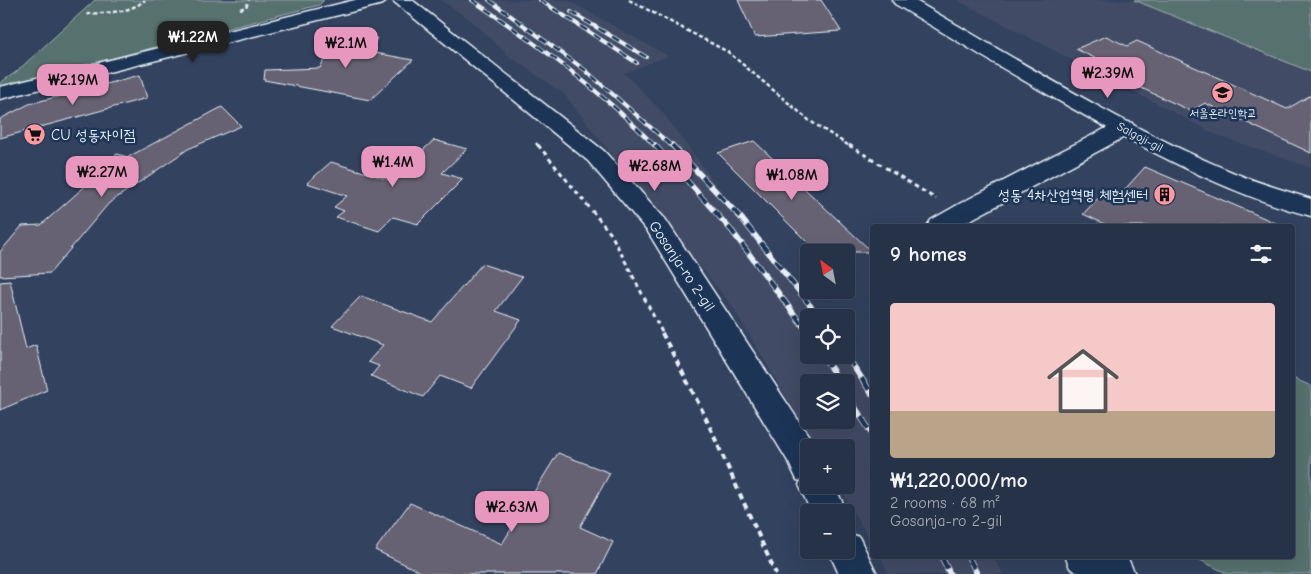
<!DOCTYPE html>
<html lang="en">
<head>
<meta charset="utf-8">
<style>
	:root { --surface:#263247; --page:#323e52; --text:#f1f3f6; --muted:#a4aab4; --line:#424d60; --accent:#e797bd }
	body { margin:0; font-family:"Comic Neue","Poor Story",sans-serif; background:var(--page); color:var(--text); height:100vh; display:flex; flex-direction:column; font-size:19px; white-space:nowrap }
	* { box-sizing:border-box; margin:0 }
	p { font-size:16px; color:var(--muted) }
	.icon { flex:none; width:28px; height:28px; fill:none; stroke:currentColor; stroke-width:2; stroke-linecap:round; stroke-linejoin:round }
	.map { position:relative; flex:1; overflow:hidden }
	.details { position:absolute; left:870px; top:224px; width:425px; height:335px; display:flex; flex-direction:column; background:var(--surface); border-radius:5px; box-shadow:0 5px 20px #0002,0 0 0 1px var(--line) }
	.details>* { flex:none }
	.needle { width:32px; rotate:328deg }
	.tools { position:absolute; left:800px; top:244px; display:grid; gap:10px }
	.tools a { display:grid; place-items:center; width:55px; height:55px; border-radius:5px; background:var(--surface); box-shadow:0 5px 20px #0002,0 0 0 1px var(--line); font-size:25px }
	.price { position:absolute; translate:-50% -42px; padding:0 11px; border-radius:10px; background:var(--accent); color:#111; font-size:16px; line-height:32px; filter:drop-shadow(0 1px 2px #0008) }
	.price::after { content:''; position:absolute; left:50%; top:30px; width:15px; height:11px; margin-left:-8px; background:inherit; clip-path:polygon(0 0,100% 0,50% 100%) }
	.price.selected { background:#222; color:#fff }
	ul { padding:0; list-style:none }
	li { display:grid; align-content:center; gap:10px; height:265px; padding:0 20px }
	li+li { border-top:1px solid var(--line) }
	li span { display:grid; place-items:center; height:155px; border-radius:5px; color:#555 }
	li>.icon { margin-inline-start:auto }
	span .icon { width:90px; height:90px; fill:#fffc; stroke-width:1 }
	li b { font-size:21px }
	h2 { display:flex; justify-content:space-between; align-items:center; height:60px; padding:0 20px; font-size:21px }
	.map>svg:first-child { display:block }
	.built { fill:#424c65; fill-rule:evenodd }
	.green { fill:#57716e; stroke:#a0b1b3 }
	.building { fill:#666273; stroke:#e8f1f8 }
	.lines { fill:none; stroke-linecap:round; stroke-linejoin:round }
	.minor-casing { stroke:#e8f1f8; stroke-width:3 }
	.major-casing { stroke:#e8f1f8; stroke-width:3 }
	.path-far2 { stroke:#e8f1f8; stroke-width:2.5; stroke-dasharray:4 2.5; stroke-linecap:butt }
	.path-far1 { stroke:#e8f1f8; stroke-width:3; stroke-dasharray:4.5 4; stroke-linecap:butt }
	.path { stroke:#e8f1f8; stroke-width:4; stroke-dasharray:6 4.5; stroke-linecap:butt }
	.minor { fill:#1d3557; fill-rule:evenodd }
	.major { fill:#1d3557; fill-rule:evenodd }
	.rail-far2-casing { stroke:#e8f1f8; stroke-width:4 }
	.rail-far1-casing { stroke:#e8f1f8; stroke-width:5.5 }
	.rail-casing { stroke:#e8f1f8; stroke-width:6 }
	.rail-far2 { stroke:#1d3557; stroke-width:2.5; stroke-dasharray:8; stroke-linecap:butt }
	.rail-far1 { stroke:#1d3557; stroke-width:4; stroke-dasharray:11; stroke-linecap:butt }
	.rail { stroke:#1d3557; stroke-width:4.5; stroke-dasharray:14; stroke-linecap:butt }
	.labels { text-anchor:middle; stroke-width:5; stroke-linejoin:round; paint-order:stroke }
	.far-poi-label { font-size:12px; fill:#e8f1f8; stroke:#1d3557 }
	.far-street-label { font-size:12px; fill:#e8f1f8; stroke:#1d3557 }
	.poi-label { font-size:15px; fill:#e8f1f8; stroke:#1d3557; text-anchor:start }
	.street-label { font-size:15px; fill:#e8f1f8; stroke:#1d3557 }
</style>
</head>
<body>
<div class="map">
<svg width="1311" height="574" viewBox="0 0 1311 574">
	<rect width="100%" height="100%" fill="#33425f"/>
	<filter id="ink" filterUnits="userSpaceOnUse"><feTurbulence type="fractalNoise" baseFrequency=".02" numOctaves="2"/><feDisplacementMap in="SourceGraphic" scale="10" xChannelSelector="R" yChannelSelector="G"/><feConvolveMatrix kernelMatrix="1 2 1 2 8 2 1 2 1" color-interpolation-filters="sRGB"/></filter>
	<g filter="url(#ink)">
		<g class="built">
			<path d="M 441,0 L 567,0 L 668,56 L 624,73 L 662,112 L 814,317 L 809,318 L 809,355 L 842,355 L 872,396 L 872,543 L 838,485 L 846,485 L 846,448 L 816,447 L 732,306 L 564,94 L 509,56 L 473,22 ZM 809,382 L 846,382 L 846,420 L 809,420 Z"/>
			<path d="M 957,0 L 1311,0 L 1311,168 L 1217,135 Z"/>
			<path d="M 881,556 L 991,556 L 1004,574 L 888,574 Z"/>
		</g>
		<g class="green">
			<path d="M 95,0 L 324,0 L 319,5 L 0,87 L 0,83 L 16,72 Z"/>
			<path d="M 1134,0 L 1311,0 L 1311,72 Z"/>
			<path d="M 1293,378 L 1311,386 L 1311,574 L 1228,574 L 1192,556 L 1292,556 Z"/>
		</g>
		<g class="building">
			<path d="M 738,0 L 821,0 L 841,31 L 755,37 Z"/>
			<path d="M 337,33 L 368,33 L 365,39 L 377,38 L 370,52 L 413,60 L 370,100 L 264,80 L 265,70 L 320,68 Z"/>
			<path d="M 1106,36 L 1127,46 L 1137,41 L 1287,109 L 1311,95 L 1311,153 L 1205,103 L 1191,111 L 1137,86 L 1144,82 L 1076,49 Z"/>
			<path d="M 140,75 L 147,98 L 0,138 L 0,119 L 29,104 Z"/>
			<path d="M 222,107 L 241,126 L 188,149 L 109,203 L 50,273 L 0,276 L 0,252 L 22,226 L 41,225 L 99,174 L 94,171 L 117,154 L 128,157 Z"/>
			<path d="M 434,140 L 467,149 L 442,173 L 463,179 L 418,224 L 393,217 L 379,231 L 336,217 L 344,211 L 334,207 L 347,196 L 307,183 L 331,162 L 390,180 Z"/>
			<path d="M 754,141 L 872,252 L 817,252 L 718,153 Z"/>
			<path d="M 1145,167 L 1283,226 L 1109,226 L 1083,214 L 1104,192 L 1117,198 Z"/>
			<path d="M 482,264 L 522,277 L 496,311 L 521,320 L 471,388 L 440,376 L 423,397 L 371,376 L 379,366 L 368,362 L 383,345 L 332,326 L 361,296 L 432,322 Z"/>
			<path d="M 10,281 L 26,349 L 36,345 L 47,390 L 0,410 L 0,282 Z"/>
			<path d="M 558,453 L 610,473 L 580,527 L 613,542 L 597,574 L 425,574 L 375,550 L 410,503 L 502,544 Z"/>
		</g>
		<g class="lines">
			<defs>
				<g id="minor">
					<path d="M 355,0 L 386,0 L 383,4 L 0,99 L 0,87 Z"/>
					<path d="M 392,0 L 412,0 L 604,151 L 666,220 L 814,444 L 816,448 L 809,448 L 809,485 L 834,485 L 847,512 L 846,513 L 811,512 L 799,485 L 801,481 L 797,480 L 789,463 L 648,232 L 588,161 Z"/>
					<path d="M 1124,121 L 1132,123 L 1135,128 L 1132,133 L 959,226 L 927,226 L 931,220 L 961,203 L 1116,123 Z"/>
					<path d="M 846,532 L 859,537 L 877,574 L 839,574 L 828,550 L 846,550 Z"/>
					<path d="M 1065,556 L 1120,556 L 1129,561 L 1135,574 L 1080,574 L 1070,568 Z"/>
				</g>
				<path id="major" d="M 892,0 L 914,0 C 1018,60 1121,125 1232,172 C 1257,183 1285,190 1311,199 L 1311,216 C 1242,198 1178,166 1115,132 C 1040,92 968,47 895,4 Z"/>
			</defs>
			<use href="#minor" class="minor-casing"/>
			<use href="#major" class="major-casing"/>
			<g class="path-far2">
				<path d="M 629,0 L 728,52 L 810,121 L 851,147"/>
				<path d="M 240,9 L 246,7 L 249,0"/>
				<path d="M 87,14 C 107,12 129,14 145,0"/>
				<path d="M 536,143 L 539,147"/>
			</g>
			<g class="path-far1">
				<path d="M 538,145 L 611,234 L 663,334"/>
				<path d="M 849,145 L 936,199"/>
			</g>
			<path class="path" d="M 662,333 L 703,412 L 776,574"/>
			<use href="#minor" class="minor"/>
			<use href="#major" class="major"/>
			<defs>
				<g id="rail-far2">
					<path d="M 472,0 C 537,44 601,90 656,147"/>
					<path d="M 489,0 L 585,70 L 673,147"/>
					<path d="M 540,0 L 637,63"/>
					<path d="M 571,12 L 646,57"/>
				</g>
				<g id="rail-far1">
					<path d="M 655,145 L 732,231 L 809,334"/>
					<path d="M 672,145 L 742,219 L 820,318"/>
				</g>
				<g id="rail">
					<path d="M 822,355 L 840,382"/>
					<path d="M 846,355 L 872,394"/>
					<path d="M 846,393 L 872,434"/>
					<path d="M 941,556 L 950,574"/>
					<path d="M 968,556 L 977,574"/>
				</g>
			</defs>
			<use href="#rail-far2" class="rail-far2-casing"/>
			<use href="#rail-far1" class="rail-far1-casing"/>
			<use href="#rail" class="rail-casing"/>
			<use href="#rail-far2" class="rail-far2"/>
			<use href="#rail-far1" class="rail-far1"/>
			<use href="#rail" class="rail"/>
		</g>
	</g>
	<defs>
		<symbol id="school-disc" viewBox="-11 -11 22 22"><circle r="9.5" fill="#ff9aa2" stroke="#1d3557"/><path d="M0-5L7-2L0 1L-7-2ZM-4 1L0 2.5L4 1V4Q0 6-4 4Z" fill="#111"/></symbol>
		<symbol id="supermarket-disc" viewBox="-11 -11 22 22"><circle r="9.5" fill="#ff9aa2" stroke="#1d3557"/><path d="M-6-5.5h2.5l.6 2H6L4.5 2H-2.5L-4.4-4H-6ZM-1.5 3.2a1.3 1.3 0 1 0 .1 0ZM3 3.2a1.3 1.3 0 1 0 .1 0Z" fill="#111"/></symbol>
		<symbol id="building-disc" viewBox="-11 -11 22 22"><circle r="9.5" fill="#ff9aa2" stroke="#1d3557"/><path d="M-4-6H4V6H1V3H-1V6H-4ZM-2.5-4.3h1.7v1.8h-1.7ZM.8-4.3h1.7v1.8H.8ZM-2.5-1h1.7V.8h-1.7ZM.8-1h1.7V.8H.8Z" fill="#111"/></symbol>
	</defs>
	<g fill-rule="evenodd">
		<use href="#school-disc" x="1210" y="80" width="25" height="25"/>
		<use href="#supermarket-disc" x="22" y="122" width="25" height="25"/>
		<use href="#building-disc" x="1152" y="182" width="25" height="25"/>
	</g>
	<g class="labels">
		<g class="far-poi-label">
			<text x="1223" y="117">서울온라인학교</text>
		</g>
		<g class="far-street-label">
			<text transform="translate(1140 137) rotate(28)" y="4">Salgoji-gil</text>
		</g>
		<g class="poi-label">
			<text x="51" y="140">CU 성동자이점</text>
			<text x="1148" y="200" text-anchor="end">성동 4차산업혁명 체험센터</text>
		</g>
		<g class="street-label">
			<text transform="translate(682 266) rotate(56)" y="5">Gosanja-ro 2-gil</text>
		</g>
	</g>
</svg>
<div class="tools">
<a><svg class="needle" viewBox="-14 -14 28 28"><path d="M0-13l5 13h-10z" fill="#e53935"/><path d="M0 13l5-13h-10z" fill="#a4aab4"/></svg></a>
<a><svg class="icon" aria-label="locate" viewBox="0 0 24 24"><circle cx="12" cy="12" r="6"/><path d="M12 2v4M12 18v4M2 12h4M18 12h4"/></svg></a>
<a><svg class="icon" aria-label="layers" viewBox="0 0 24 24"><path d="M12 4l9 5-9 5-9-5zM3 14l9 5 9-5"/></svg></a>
<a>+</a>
<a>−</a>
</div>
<b class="price selected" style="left:193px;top:63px">₩1.22M</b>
<b class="price" style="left:346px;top:69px">₩2.1M</b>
<b class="price" style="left:1108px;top:99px">₩2.39M</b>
<b class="price" style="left:73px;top:106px">₩2.19M</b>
<b class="price" style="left:393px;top:188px">₩1.4M</b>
<b class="price" style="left:655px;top:192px">₩2.68M</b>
<b class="price" style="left:102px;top:198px">₩2.27M</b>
<b class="price" style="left:792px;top:201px">₩1.08M</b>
<b class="price" style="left:512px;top:533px">₩2.63M</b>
<section class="details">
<h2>9 homes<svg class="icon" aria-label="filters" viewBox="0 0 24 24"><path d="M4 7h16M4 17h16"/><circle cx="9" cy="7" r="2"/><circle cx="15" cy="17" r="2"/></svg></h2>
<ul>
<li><span style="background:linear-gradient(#f6c9c9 70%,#b9a48a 0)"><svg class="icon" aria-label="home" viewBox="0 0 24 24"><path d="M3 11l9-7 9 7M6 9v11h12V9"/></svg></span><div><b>₩1,220,000/mo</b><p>2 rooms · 68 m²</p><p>Gosanja-ro 2-gil</p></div></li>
</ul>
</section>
</div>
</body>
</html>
